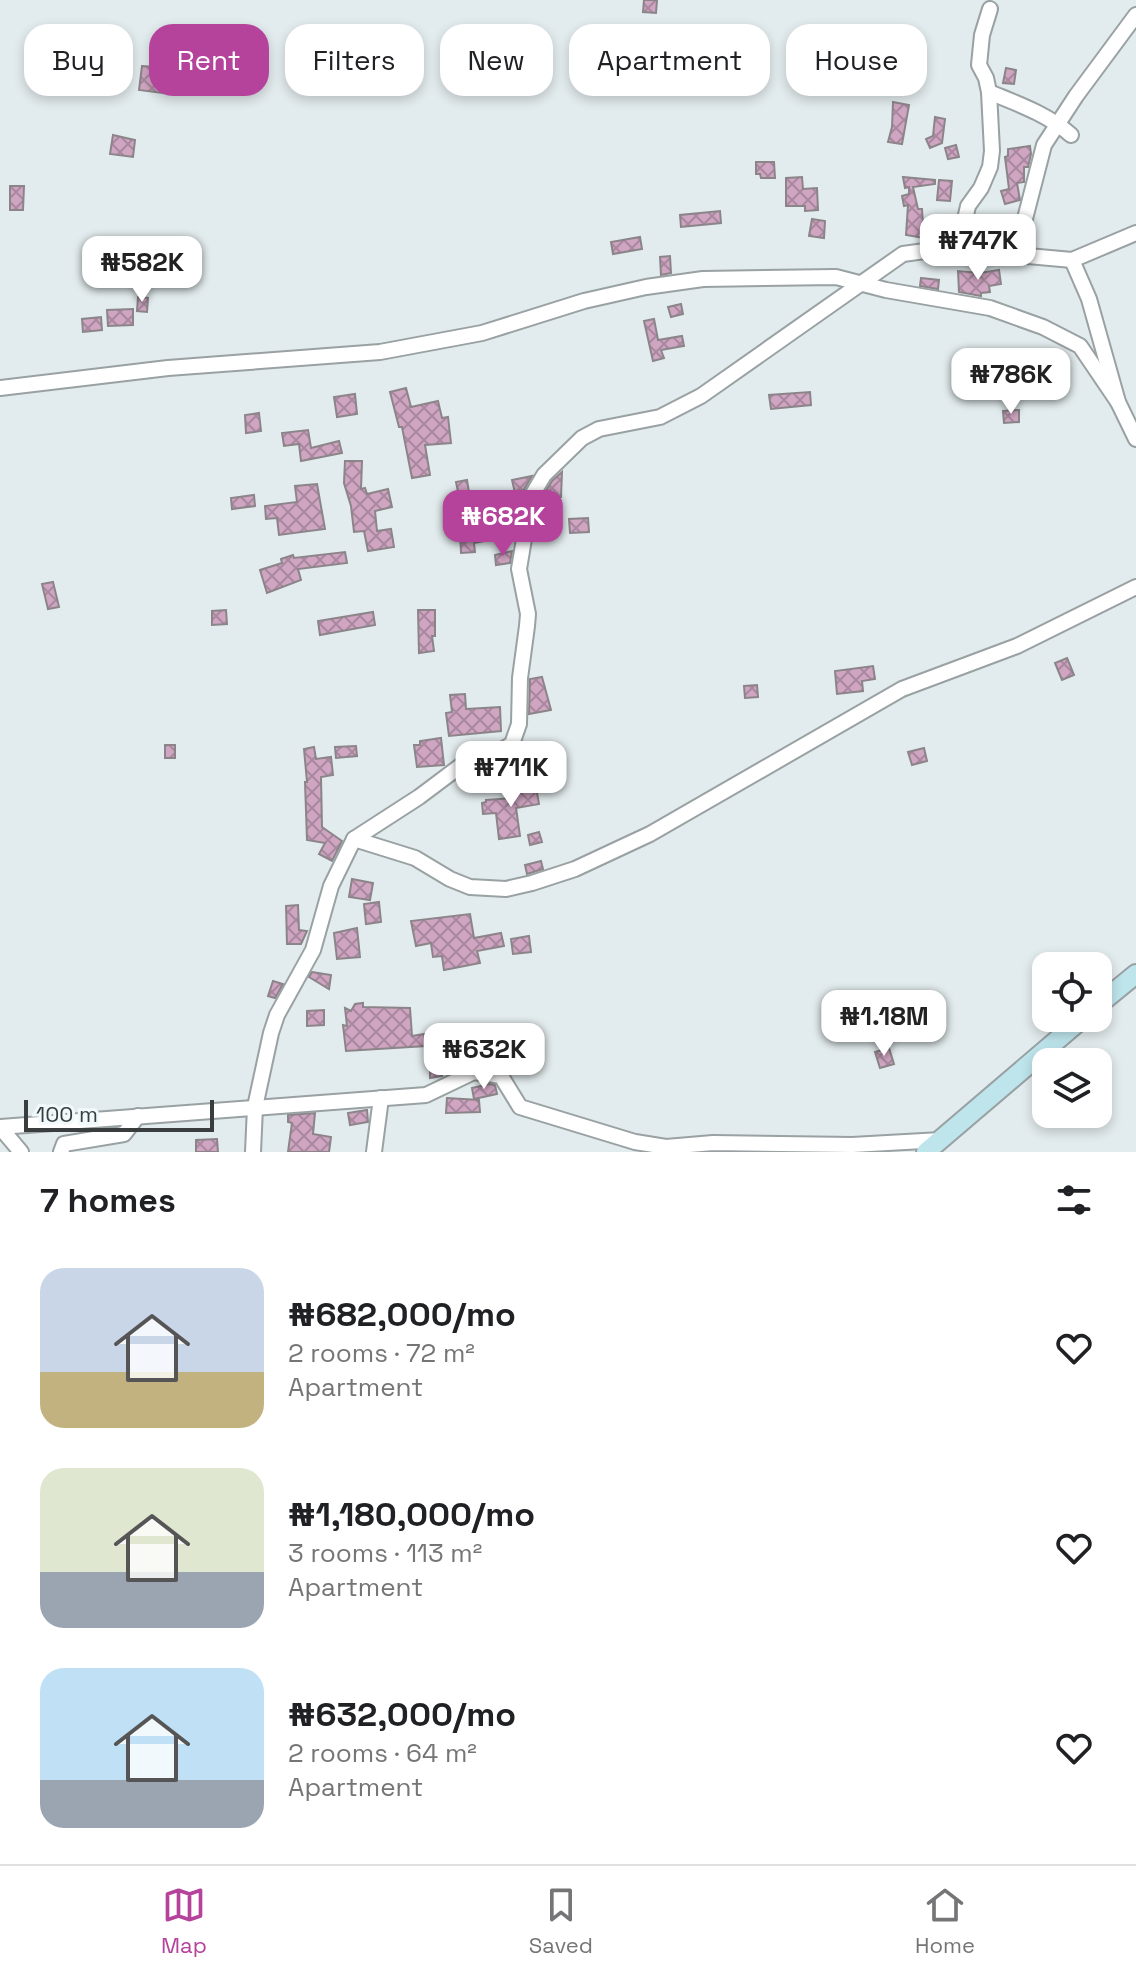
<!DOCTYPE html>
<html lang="en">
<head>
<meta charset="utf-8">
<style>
	:root { --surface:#fff; --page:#f6f6f6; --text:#202124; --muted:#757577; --line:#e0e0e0; --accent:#b5429b }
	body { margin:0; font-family:"Space Grotesk",sans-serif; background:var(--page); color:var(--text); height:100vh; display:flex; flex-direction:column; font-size:30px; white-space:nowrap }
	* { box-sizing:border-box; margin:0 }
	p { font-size:26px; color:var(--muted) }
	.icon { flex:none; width:44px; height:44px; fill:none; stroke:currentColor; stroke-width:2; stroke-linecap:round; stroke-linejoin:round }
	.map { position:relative; height:1152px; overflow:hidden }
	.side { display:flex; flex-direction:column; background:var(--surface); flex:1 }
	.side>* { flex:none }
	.hud { position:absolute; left:24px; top:24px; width:1088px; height:72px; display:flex; gap:16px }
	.buttons { position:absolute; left:1032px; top:952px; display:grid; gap:16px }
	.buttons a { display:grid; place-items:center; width:80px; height:80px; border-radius:16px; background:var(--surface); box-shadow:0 4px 12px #0003; font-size:40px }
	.scale { position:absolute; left:24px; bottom:20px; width:190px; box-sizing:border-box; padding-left:8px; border:4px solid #393d3e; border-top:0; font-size:22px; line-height:28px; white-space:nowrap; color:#393d3e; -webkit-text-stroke:6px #f0f9fb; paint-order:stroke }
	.price { position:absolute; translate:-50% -68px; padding:0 18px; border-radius:16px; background:#fff; color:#222; font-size:26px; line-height:52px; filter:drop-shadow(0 2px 4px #0008) }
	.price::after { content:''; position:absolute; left:50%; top:48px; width:24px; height:18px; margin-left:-12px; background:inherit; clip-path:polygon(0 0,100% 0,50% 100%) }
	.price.active { background:var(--accent); color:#fff }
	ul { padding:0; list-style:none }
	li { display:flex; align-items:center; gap:24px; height:200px; padding:0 40px }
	li span { display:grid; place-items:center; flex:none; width:224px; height:160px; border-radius:24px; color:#555 }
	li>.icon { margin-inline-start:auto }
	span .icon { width:96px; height:96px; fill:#fffc; stroke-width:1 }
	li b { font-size:34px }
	h2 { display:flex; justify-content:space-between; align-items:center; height:96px; padding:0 40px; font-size:34px }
	.tag { padding:0 28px; border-radius:24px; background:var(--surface); box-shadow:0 4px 12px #0003; font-size:28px; line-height:72px }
	.tag.active { background:var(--accent); color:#fff }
	.tab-bar { display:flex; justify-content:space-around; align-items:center; height:112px; border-top:2px solid var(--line); background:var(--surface); font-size:22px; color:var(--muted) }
	.tab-bar a { display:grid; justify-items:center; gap:4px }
	.tab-bar .active { color:var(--accent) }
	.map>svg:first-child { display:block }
	.building { fill:url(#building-cross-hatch); stroke:#8b8589; stroke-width:2 }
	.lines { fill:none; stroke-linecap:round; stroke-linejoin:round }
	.street-casing { stroke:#99a1a3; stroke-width:18 }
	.secondary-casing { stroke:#99a1a3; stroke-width:22 }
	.street { stroke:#fff; stroke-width:14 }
	.secondary { stroke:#bee5ec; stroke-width:18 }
</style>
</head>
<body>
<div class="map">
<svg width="1136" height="1152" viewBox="0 0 1136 1152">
	<defs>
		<pattern id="building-cross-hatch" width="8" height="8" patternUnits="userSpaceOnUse" patternTransform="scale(2)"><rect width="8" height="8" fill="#cfa5c2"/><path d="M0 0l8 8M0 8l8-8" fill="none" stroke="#a9889f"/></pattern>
	</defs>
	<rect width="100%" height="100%" fill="#e2ebed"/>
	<g class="building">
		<path d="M 644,0 L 657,0 L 656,13 L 643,12 Z"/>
		<path d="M 142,66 L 165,68 L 162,93 L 139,90 Z"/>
		<path d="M 1006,68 L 1016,70 L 1014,84 L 1003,83 Z"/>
		<path d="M 893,102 L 909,105 L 902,144 L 888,142 L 892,127 Z"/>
		<path d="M 935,117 L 945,119 L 942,143 L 930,148 L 926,139 L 933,136 Z"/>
		<path d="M 113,135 L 135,140 L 133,157 L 110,154 Z"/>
		<path d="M 956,145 L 959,157 L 948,159 L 945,148 Z"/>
		<path d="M 1030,146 L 1031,154 L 1028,167 L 1024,167 L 1024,182 L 1017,183 L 1020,200 L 1005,204 L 1001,191 L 1009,189 L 1005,157 L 1008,156 L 1008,149 Z"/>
		<path d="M 756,162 L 774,162 L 775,178 L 761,178 L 760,174 L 756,174 Z"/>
		<path d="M 802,177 L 803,189 L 817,188 L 818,210 L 805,211 L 805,206 L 786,206 L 786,178 Z"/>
		<path d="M 903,177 L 935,180 L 935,184 L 913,187 L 918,209 L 922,209 L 924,238 L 906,235 L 908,205 L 904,206 L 902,196 L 909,194 L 909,187 L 905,188 Z"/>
		<path d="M 939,180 L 952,181 L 950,201 L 937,200 Z"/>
		<path d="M 10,186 L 24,186 L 23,210 L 10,210 Z"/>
		<path d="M 720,211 L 721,223 L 681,227 L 680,215 Z"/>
		<path d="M 812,219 L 825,221 L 824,238 L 809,236 Z"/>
		<path d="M 640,237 L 642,249 L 613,254 L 611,242 Z"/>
		<path d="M 670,256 L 671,273 L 661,275 L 660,257 Z"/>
		<path d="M 999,270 L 1001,284 L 989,286 L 990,292 L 981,293 L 981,296 L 959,292 L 958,271 L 980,273 Z"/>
		<path d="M 921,278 L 939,280 L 938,289 L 920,286 Z"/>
		<path d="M 138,297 L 148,298 L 147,312 L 137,311 Z"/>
		<path d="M 681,304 L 683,314 L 671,317 L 668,307 Z"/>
		<path d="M 133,309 L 133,325 L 108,326 L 107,310 Z"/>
		<path d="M 101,317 L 102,330 L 83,332 L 82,319 Z"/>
		<path d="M 654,319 L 658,340 L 682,336 L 684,346 L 661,350 L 664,358 L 653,361 L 644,321 Z"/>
		<path d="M 406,388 L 411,407 L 438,401 L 442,418 L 448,417 L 451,443 L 425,445 L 430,475 L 412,478 L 402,427 L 399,427 L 390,392 Z"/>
		<path d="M 810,392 L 811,405 L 771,409 L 769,395 Z"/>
		<path d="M 355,394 L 357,414 L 337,417 L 334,397 Z"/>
		<path d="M 1019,410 L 1019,422 L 1004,423 L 1003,411 Z"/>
		<path d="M 259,413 L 261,431 L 246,433 L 245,415 Z"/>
		<path d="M 308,430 L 311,448 L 339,441 L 342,453 L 301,461 L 299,444 L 284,446 L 282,433 Z"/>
		<path d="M 345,461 L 362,461 L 361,489 L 365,488 L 367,494 L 388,489 L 392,507 L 375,511 L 377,531 L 391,529 L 394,547 L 368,551 L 364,531 L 354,532 L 351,506 L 344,483 Z"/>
		<path d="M 562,472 L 561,497 L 543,496 L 552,481 Z"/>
		<path d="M 532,476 L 523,491 L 515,493 L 512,480 Z"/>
		<path d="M 467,480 L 471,505 L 461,507 L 456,482 Z"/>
		<path d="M 317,484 L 325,529 L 279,535 L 277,518 L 266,519 L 265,506 L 297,502 L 295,486 Z"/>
		<path d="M 254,495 L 255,506 L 232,509 L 231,498 Z"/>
		<path d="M 496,505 L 501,538 L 474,543 L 475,552 L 461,553 L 460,531 L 474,530 L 471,509 Z"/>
		<path d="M 588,518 L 589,532 L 570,533 L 569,519 Z"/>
		<path d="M 512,551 L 510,563 L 496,565 L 495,555 Z"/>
		<path d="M 345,552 L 347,563 L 298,569 L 301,580 L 267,593 L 260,570 L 282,563 L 281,559 L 293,555 L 294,558 Z"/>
		<path d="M 53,582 L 59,607 L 48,609 L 42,584 Z"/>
		<path d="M 226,610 L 227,624 L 212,625 L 212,611 Z"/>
		<path d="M 418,610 L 435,610 L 435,636 L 432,636 L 434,651 L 419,653 Z"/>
		<path d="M 373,612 L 375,625 L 320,635 L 318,621 Z"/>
		<path d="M 1067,658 L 1074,675 L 1062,680 L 1055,663 Z"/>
		<path d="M 873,666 L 875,679 L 862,681 L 863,691 L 837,694 L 835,671 Z"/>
		<path d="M 542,677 L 551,710 L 529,714 L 530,679 Z"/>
		<path d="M 757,685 L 758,697 L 745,698 L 744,686 Z"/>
		<path d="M 465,694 L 466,709 L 500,707 L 501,731 L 449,736 L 446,713 L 452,712 L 450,695 Z"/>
		<path d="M 441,738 L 444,765 L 417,767 L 414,745 L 420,745 L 420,741 Z"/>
		<rect x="165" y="745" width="10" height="13"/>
		<path d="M 356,746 L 357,756 L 336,758 L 335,747 Z"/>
		<path d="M 314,747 L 316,759 L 331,757 L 333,775 L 321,777 L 322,827 L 342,841 L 332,861 L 319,854 L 325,843 L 307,840 L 305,782 L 307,782 L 304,749 Z"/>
		<path d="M 924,748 L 927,761 L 912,765 L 908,752 Z"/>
		<path d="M 531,780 L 532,787 L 536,787 L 539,804 L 516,808 L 520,836 L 499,839 L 496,813 L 483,814 L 482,803 L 486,802 L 486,800 L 514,798 L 513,785 Z"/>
		<path d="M 539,832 L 542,842 L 530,845 L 528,835 Z"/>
		<path d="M 541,861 L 543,869 L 527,874 L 525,865 Z"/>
		<path d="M 352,879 L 373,883 L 370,900 L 349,897 Z"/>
		<path d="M 379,902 L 381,922 L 366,924 L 364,904 Z"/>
		<path d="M 298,905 L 299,930 L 307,931 L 301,944 L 287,944 L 286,906 Z"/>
		<path d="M 470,914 L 474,938 L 501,933 L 504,946 L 477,951 L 480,963 L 444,970 L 442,956 L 433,957 L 431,943 L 416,946 L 411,921 Z"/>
		<path d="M 357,928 L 360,957 L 337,959 L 334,933 Z"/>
		<path d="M 529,936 L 531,952 L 513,954 L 511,939 Z"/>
		<path d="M 312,972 L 331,975 L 329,989 L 309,977 Z"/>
		<path d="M 273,981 L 283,984 L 275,998 L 268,996 Z"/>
		<path d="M 363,1003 L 363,1007 L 410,1008 L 412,1036 L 424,1034 L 426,1046 L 346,1051 L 343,1025 L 347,1026 L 345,1008 L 351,1011 L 355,1004 Z"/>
		<path d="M 324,1010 L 324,1025 L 307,1026 L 307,1011 Z"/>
		<path d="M 458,1043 L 459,1056 L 442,1058 L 442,1076 L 430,1078 L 430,1046 Z"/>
		<path d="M 889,1048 L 894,1064 L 880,1068 L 875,1052 Z"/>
		<path d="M 489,1084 L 495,1085 L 497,1094 L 474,1099 L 472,1088 Z"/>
		<path d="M 447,1098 L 479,1100 L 480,1112 L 446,1113 Z"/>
		<path d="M 367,1110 L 368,1122 L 350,1125 L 348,1113 Z"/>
		<path d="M 315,1113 L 313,1134 L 331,1137 L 329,1152 L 288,1152 L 292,1123 L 288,1122 L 288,1115 Z"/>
		<path d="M 217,1139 L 218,1152 L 196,1152 L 196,1140 Z"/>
	</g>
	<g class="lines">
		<defs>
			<g id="street">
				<path d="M 989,92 C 1018,104 1047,114 1071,135"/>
				<path d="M 1136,233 L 1072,260 L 1089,299 L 1118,402 L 1136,439"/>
				<path d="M 1020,238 L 1044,145 L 1076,96 L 1136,15"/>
				<path d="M 959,246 L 968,206 L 981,188 L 990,167 L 992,151 L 989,92 L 986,78 L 979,65 L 982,35 L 990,9"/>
				<path d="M 0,388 L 168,368 L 380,352 L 482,333 L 584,301 L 646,287 L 703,279 L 836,277 L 886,290 L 990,308 L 1043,327 L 1080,346 L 1118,402"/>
				<path d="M 354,839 L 415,858 L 450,879 L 470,887 L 506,889 L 532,883 L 575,869 L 650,834 L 902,689 L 1017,646 L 1136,587"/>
				<path d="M 0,1127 L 426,1095 L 474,1072 L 501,1076 L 520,1107 L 635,1142 L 666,1147 L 713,1143 L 852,1145 L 941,1140"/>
				<path d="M 0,1127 L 21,1152"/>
				<path d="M 61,1152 L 64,1144 L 124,1134 L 138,1116"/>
				<path d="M 253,1152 L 255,1107 L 271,1033 L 277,1015 L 313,950 L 331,886 L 354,839 L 419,797 L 471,758 L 499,752 L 512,744 L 519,724 L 520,678 L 527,626 L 528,614 L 519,569 L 531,497 L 544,475 L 582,438 L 599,429 L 660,417 L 701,396 L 903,254 L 1020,238 L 1028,256 L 1072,260"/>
				<path d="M 374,1152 L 381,1098"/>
			</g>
			<g id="secondary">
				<path d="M 1098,1005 L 1136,974"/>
				<path d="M 926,1152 L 1083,1018"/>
			</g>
		</defs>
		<use href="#street" class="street-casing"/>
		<use href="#secondary" class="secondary-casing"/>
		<use href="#street" class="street"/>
		<use href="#secondary" class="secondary"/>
	</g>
</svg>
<div class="buttons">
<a><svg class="icon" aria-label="locate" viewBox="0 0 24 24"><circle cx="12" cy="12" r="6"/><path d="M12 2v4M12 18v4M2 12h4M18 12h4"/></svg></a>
<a><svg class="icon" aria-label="layers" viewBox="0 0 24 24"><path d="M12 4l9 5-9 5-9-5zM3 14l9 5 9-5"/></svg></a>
</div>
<div class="scale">100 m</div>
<b class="price" style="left:978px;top:282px">₦747K</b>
<b class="price" style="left:142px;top:304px">₦582K</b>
<b class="price" style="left:1011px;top:416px">₦786K</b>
<b class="price active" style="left:503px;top:558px">₦682K</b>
<b class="price" style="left:511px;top:809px">₦711K</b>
<b class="price" style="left:884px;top:1058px">₦1.18M</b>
<b class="price" style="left:484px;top:1091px">₦632K</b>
<div class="hud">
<a class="tag">Buy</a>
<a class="tag active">Rent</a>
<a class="tag">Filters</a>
<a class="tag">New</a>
<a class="tag">Apartment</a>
<a class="tag">House</a>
</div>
</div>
<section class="side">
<h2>7 homes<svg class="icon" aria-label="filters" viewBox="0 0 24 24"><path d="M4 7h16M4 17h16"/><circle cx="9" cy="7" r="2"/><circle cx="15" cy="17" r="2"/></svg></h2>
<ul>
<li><span style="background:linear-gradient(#c9d6e8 65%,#c2b280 0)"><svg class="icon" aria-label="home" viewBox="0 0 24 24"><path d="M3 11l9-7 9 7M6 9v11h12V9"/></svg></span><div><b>₦682,000/mo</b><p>2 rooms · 72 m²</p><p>Apartment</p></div><svg class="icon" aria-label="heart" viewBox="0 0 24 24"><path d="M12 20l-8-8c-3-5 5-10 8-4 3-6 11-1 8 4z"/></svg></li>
<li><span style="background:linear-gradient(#dfe7d0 65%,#9aa5b1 0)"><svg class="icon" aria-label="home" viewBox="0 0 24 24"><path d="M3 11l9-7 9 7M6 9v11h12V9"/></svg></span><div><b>₦1,180,000/mo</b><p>3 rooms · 113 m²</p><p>Apartment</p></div><svg class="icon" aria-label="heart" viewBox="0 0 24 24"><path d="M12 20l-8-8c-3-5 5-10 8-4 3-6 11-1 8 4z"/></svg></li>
<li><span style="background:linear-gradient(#bfe0f5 70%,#9aa5b1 0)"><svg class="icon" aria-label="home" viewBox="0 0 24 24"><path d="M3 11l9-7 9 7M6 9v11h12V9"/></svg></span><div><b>₦632,000/mo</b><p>2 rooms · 64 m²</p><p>Apartment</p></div><svg class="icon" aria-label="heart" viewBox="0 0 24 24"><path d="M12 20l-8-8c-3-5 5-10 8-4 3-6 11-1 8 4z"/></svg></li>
</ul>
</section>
<nav class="tab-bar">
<a class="active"><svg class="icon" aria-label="map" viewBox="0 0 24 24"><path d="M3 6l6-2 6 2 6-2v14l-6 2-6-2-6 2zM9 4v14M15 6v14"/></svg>Map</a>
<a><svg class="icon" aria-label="saved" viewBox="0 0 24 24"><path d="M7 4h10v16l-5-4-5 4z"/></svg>Saved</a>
<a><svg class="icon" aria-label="home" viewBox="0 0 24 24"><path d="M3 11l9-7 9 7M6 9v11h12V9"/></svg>Home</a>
</nav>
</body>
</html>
